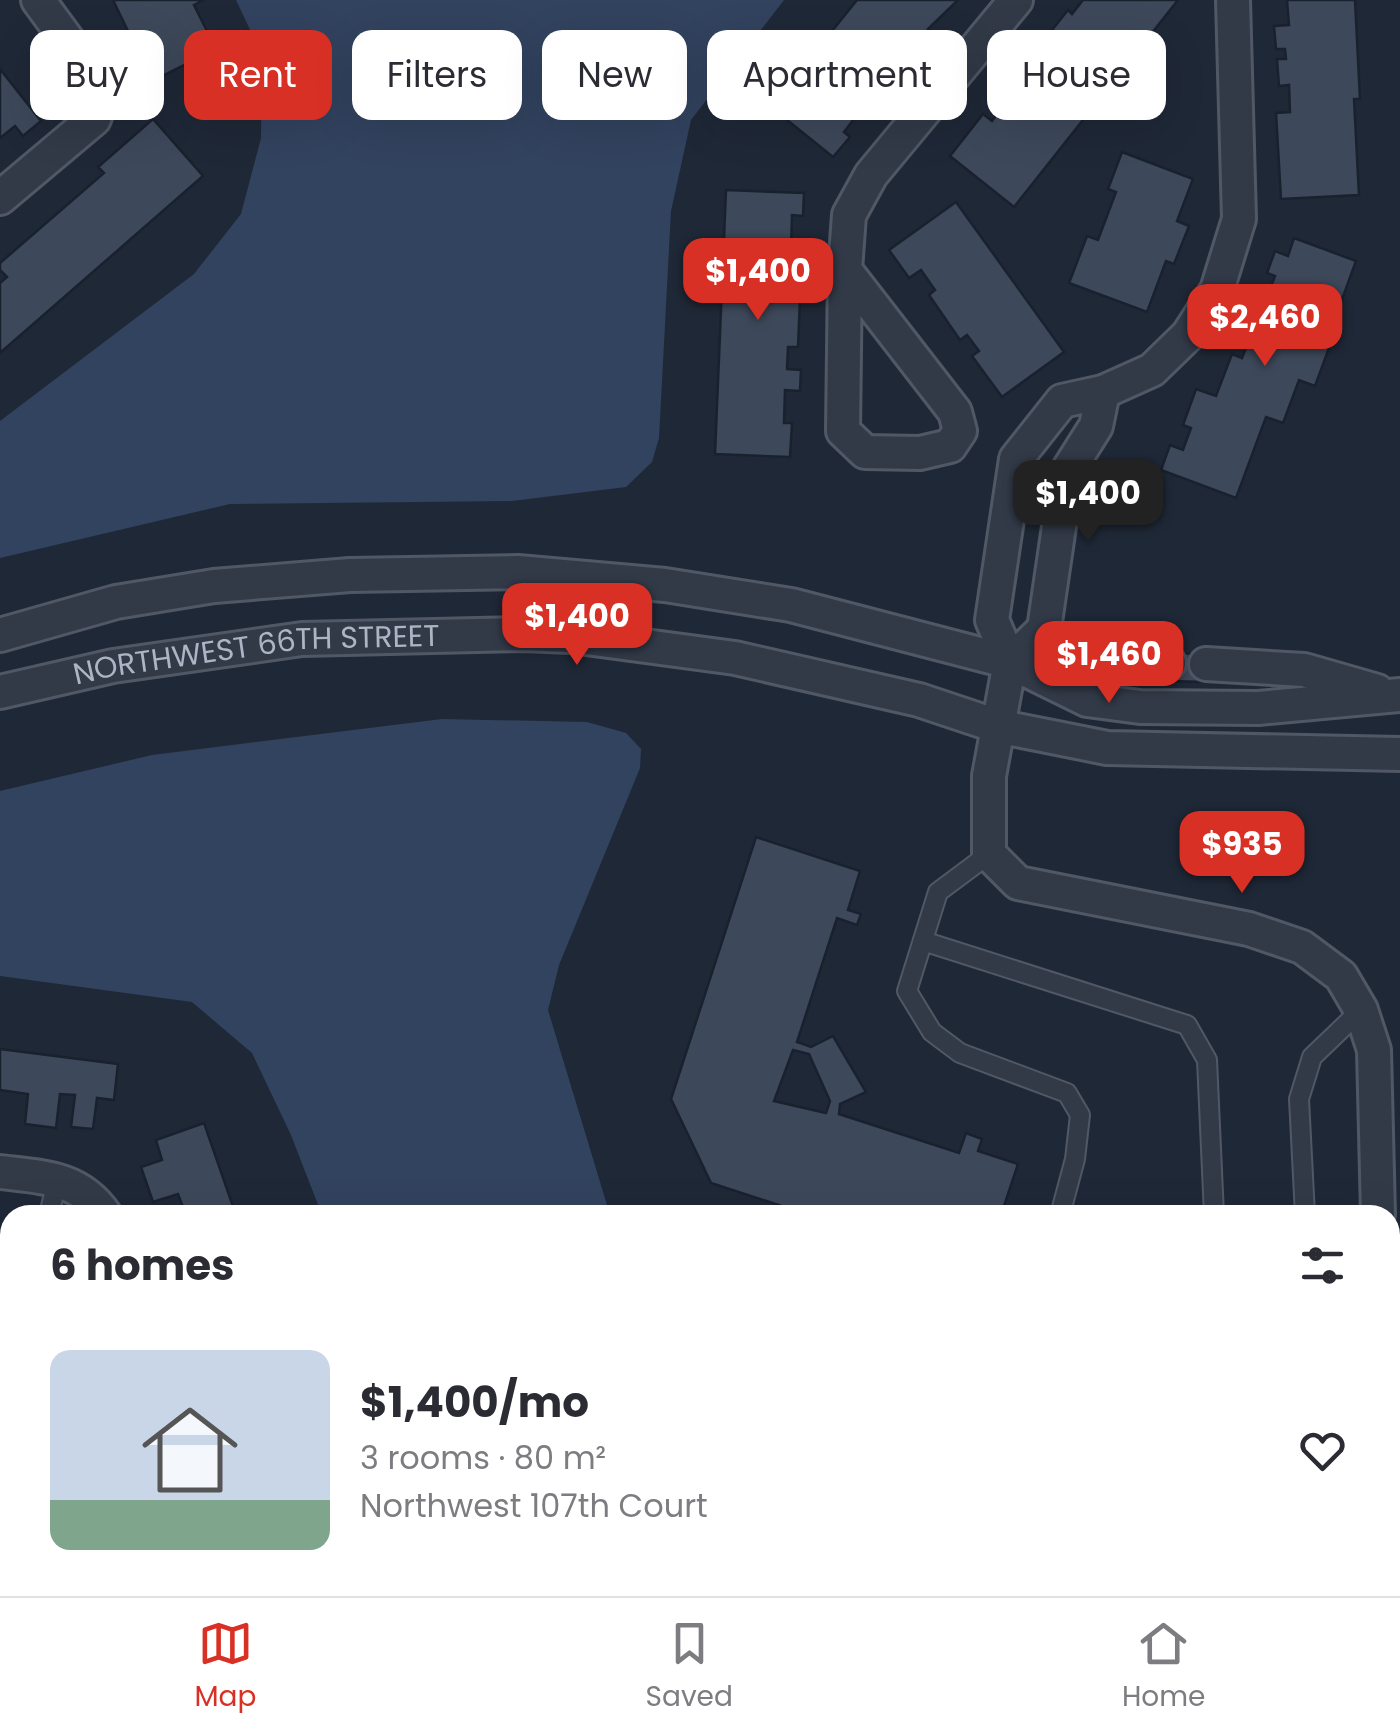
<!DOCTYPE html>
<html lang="en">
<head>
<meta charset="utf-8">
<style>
	:root { --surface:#fff; --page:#f7f7f7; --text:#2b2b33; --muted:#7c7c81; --line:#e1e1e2; --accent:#d93025 }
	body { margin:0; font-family:Poppins,sans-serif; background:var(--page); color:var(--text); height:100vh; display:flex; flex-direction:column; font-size:38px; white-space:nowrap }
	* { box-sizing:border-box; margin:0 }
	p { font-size:32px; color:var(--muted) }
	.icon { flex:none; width:55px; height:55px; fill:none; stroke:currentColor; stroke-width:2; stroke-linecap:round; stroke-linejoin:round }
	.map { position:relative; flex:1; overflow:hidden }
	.panel { position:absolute; left:0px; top:1205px; width:1400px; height:392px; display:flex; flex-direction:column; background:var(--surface); border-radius:30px 30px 0 0; box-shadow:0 10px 40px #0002 }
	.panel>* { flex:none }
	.banner { position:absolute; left:30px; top:30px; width:1340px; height:90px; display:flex; gap:20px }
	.price { position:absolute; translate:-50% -85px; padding:0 22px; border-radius:20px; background:var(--accent); color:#fff; font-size:32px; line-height:65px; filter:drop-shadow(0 2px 5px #0008) }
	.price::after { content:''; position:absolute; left:50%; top:60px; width:30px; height:22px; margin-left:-15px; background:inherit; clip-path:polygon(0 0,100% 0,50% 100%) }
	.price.current { background:#222; color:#fff }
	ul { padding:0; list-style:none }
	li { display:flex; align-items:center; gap:30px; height:250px; padding:0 50px }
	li+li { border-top:2px solid var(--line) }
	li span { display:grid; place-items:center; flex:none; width:280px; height:200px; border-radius:20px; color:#555 }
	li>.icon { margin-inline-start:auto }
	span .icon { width:120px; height:120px; fill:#fffc; stroke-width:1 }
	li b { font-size:42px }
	h2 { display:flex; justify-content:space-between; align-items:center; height:120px; padding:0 50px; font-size:42px }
	.chip { padding:0 35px; border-radius:20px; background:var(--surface); box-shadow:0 10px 40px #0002; font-size:35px; line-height:90px }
	.chip.current { background:var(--accent); color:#fff }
	.tabs { display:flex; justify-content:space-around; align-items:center; height:140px; border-top:2px solid var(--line); background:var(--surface); font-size:28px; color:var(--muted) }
	.tabs a { display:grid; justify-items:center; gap:5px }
	.tabs .current { color:var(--accent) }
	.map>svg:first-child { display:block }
	.water { fill:#32435f }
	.building { fill:#3d485a; stroke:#1a212e; stroke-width:2.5; fill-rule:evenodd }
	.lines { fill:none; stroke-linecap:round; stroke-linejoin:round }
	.lane-casing { stroke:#505866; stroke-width:22 }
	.street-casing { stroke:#505866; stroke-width:38 }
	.lane { stroke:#323a48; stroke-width:18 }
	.street { stroke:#323a48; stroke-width:32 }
	.labels { text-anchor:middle; stroke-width:8; stroke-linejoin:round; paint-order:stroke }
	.street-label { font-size:30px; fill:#acb5c5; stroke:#181f2c }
</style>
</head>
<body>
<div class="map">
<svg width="1400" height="1596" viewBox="0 0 1400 1596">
	<rect width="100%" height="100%" fill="#1f2837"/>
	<g class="water">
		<path d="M 236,0 L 784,0 L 691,120 L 671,211 L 659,438 L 652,462 L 626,487 L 512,501 L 230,504 L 0,558 L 0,421 L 194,274 L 241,214 L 261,138 L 262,55 Z"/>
		<path d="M 442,719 L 587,722 L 626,733 L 641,749 L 640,768 L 559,965 L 548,1010 L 610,1215 L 322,1215 L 291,1135 L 252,1053 L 192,1002 L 0,976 L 0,791 L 152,755 Z"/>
		<path d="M 285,1588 L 740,1588 L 742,1596 L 283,1596 Z"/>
	</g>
	<g class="building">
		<path d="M 113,0 L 204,0 L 194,5 L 216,49 L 146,84 L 133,57 L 139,54 Z"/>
		<path d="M 857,0 L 958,0 L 928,29 L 934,34 L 900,75 L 890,67 L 875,85 L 886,93 L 870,112 L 863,107 L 844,132 L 850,137 L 833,157 L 771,107 Z"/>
		<path d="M 1083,0 L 1178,0 L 1014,207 L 950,156 L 983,114 L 992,121 L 1000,110 L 993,105 L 1015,78 L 1018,81 L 1025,73 L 1020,70 L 1033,52 L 1041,58 L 1054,40 L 1048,35 L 1068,10 L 1072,14 Z"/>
		<path d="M 1287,0 L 1355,0 L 1360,99 L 1354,99 L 1359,195 L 1281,199 L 1276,113 L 1290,112 L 1289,85 L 1279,86 L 1277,59 L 1286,59 L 1285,49 L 1276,49 L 1274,26 L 1289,25 Z"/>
		<path d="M 0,69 L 41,121 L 23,136 L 15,126 L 0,138 Z"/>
		<path d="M 153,119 L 203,176 L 0,353 L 0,283 L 7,277 L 0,270 L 0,263 L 104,173 L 98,167 Z"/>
		<path d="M 1122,152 L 1193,179 L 1177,221 L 1189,226 L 1174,264 L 1166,261 L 1147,312 L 1069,283 L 1087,236 L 1098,240 L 1116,192 L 1108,189 Z"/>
		<path d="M 726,190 L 804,193 L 803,216 L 792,215 L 791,249 L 802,249 L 798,347 L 788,347 L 787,369 L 801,370 L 800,391 L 785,390 L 784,423 L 792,423 L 790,457 L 715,454 Z"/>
		<path d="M 956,202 L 1064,352 L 1002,397 L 972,356 L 979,351 L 967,335 L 960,340 L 929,295 L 935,290 L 921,270 L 909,278 L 889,250 Z"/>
		<path d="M 1294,238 L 1356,261 L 1325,346 L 1329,348 L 1315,386 L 1299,380 L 1283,423 L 1266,417 L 1236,498 L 1161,470 L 1170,445 L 1183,450 L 1191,428 L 1183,425 L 1196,389 L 1216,396 L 1232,354 L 1242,358 L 1250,337 L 1261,341 L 1269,319 L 1260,316 L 1275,276 L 1267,273 L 1275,251 L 1288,256 Z"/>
		<path d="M 1169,653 L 1206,654 L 1206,682 L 1168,681 Z"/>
		<path d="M 756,837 L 860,871 L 848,910 L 861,914 L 857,925 L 837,918 L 797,1042 L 811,1047 L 833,1036 L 866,1092 L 840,1104 L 839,1114 L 959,1153 L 966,1133 L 982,1139 L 978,1151 L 1018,1164 L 1001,1215 L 809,1215 L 711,1183 L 671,1099 ZM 793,1050 L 809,1054 L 830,1101 L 826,1113 L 774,1101 Z"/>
		<path d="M 0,1049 L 118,1064 L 114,1100 L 97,1098 L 93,1129 L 71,1127 L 75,1095 L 60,1094 L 56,1128 L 25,1124 L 28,1094 L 0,1090 Z"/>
		<path d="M 204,1123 L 236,1215 L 186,1215 L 178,1194 L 153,1202 L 141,1167 L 162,1160 L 156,1140 Z"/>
		<path d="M 110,1588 L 193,1588 L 191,1596 L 108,1596 Z"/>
		<path d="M 839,1588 L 975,1588 L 981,1592 L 985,1588 L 1007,1588 L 1003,1596 L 842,1596 Z"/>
	</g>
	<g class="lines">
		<defs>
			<g id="lane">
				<path d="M 989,854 L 938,892 L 907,991 L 932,1032 L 960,1053 L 1067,1093 L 1080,1115 L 1075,1159 L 1060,1215"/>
				<path d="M 923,941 L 1187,1025 L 1207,1060 L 1214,1215"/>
				<path d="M 49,1215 L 57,1181"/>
				<path d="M 1305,1215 L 1299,1099 L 1312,1057 L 1361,1010"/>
				<path d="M 1147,1588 L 1156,1596"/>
				<path d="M 1315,1588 L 1315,1596"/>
			</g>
			<g id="street">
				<path d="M 1233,0 L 1239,219 L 1217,290 L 1188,335 L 1152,370 L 1103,392 L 1062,401 L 1016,459 L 992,620 L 1010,662 L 989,776 L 989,854 L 1018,883 L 1249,929 L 1302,947 L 1341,976 L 1361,1010 L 1374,1050 L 1378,1215"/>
				<path d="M 0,198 L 94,119 L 104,90 L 38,0"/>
				<path d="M 845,270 L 843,431 L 865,452 L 920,453 L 950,446 L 960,431 L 955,412 L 845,270 L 849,215 L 871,175 L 1016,0"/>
				<path d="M 0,635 L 116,602 L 214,586 L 350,575 L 518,572 L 665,585 L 791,605 L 1010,662 L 1087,700 L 1140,707 L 1258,708 L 1400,695"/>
				<path d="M 1010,662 L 1044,629 L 1067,472 L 1096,426 L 1103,392"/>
				<path d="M 1019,662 L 1169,663"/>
				<path d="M 1206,664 L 1304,670 L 1377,691"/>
				<path id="s1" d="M 0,692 L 113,666 L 302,639 L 523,634 L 571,636 L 735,658 L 919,700 L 997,726 L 1107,748 L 1400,754"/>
				<path d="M 0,1172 C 43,1177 79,1177 105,1215"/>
				<path d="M 1385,1588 L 1385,1596"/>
				<path d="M 41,1596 L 41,1588"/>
			</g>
		</defs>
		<use href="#lane" class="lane-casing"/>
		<use href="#street" class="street-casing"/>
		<use href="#lane" class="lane"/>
		<use href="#street" class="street"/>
	</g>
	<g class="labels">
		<g class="street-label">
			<text dy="10" stroke="none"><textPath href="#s1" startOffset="260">NORTHWEST 66TH STREET</textPath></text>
		</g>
	</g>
</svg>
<b class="price" style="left:758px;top:323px">$1,400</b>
<b class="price" style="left:1265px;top:369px">$2,460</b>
<b class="price current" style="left:1088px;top:545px">$1,400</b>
<b class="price" style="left:577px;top:668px">$1,400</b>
<b class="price" style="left:1109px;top:706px">$1,460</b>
<b class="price" style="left:1242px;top:896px">$935</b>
<div class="banner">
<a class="chip">Buy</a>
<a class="chip current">Rent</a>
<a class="chip">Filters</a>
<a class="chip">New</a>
<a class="chip">Apartment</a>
<a class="chip">House</a>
</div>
<section class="panel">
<h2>6 homes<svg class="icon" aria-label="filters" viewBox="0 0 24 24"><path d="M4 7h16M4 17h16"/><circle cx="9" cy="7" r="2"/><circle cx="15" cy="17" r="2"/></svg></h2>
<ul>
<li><span style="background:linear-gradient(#c9d6e8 75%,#7fa58c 0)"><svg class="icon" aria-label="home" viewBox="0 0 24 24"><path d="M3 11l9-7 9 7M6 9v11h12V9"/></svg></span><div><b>$1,400/mo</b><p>3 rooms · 80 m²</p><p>Northwest 107th Court</p></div><svg class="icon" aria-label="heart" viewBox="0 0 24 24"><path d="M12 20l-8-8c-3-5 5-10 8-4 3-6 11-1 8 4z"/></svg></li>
</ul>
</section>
</div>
<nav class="tabs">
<a class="current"><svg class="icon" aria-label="map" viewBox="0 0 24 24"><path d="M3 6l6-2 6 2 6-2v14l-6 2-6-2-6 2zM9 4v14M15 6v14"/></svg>Map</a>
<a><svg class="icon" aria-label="saved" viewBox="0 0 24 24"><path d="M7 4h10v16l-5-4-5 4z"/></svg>Saved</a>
<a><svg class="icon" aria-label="home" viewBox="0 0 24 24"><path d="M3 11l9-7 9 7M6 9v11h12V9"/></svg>Home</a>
</nav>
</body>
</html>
